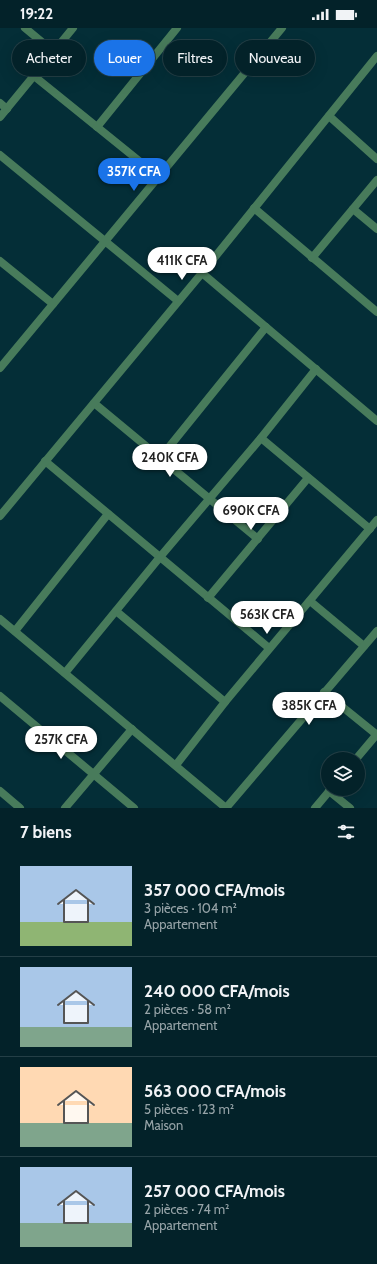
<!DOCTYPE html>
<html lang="fr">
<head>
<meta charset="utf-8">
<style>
	:root { --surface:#032229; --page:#0d2a31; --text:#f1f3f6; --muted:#97a4a8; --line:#243f46; --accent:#1a73e8 }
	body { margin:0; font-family:Cabin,sans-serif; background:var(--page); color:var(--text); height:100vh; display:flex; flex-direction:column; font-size:15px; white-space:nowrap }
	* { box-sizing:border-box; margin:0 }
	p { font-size:13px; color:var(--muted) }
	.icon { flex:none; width:22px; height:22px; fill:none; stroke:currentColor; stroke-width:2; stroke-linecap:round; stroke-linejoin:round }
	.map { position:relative; height:780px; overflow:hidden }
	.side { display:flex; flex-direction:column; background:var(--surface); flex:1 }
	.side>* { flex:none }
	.hud { position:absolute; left:12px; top:12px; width:353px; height:36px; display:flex; gap:8px }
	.tools { position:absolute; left:321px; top:724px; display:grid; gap:8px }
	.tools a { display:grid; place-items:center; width:44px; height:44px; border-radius:50%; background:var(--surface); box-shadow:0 4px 16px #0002,0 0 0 1px var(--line); font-size:20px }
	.price { position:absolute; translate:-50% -34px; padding:0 9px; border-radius:14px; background:#fff; color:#222; font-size:13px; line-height:26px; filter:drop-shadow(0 1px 2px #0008) }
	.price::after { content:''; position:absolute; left:50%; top:24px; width:12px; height:9px; margin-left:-6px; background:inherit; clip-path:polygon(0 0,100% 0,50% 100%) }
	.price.active { background:var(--accent); color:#fff }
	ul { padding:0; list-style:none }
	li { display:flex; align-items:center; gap:12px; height:100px; padding:0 20px }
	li+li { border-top:1px solid var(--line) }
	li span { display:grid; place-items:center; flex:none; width:112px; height:80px; border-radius:0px; color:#555 }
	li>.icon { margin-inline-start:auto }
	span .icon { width:48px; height:48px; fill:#fffc; stroke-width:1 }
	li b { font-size:17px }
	h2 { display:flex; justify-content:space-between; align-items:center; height:48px; padding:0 20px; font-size:17px }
	.tag { padding:0 14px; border-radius:18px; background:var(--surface); box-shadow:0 4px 16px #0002,0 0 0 1px var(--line); font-size:14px; line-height:36px }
	.tag.active { background:var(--accent); color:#fff }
	.status { display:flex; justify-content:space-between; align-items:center; height:28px; padding:0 20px; background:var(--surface); direction:ltr }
	.status svg { height:11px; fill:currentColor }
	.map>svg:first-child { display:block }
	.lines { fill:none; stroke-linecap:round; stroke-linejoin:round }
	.minor { stroke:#487b5b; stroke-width:8 }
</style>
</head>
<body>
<div class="status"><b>19:22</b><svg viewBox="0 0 49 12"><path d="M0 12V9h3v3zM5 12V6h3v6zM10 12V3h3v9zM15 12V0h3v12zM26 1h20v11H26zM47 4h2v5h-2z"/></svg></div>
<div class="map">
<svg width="377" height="780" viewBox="0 0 377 780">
	<rect width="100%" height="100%" fill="#042e37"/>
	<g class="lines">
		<g class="minor">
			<path d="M 25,0 L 54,24"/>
			<path d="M 34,48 L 159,149"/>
			<path d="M 0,75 L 7,81"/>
			<path d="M 329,88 L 377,131"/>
			<path d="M 0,89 L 73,0"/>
			<path d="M 97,99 L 177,0"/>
			<path d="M 0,127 L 178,273"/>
			<path d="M 254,180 L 377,284"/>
			<path d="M 353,181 L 377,201"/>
			<path d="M 312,230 L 377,152"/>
			<path d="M 0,233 L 53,276"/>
			<path d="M 202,245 L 377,393"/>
			<path d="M 0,340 L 282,0"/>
			<path d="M 94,375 L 258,511"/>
			<path d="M 261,410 L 370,501"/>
			<path d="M 161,429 L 266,299"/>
			<path d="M 45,433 L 269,620"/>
			<path d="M 0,488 L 202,245 L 377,28"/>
			<path d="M 208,570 L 308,450"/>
			<path d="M 310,573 L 364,618"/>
			<path d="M 116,583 L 225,674"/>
			<path d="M 0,591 L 226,780"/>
			<path d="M 15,603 L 108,486"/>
			<path d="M 65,645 L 160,529 L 261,410 L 316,341"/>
			<path d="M 324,664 L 377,707"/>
			<path d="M 0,668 L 134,780"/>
			<path d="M 356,731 L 377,706"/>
			<path d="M 176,737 L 225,674 L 377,492"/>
			<path d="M 0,763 L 20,780"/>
			<path d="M 329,763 L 350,780"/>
			<path d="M 65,780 L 132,701"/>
			<path d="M 226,780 L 377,603"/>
			<path d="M 315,780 L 331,761"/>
		</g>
	</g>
</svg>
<div class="tools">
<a><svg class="icon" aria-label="layers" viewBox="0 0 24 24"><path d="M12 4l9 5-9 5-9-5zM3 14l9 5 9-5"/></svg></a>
</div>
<b class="price active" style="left:134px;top:164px">357K CFA</b>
<b class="price" style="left:182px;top:253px">411K CFA</b>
<b class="price" style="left:170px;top:450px">240K CFA</b>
<b class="price" style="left:251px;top:503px">690K CFA</b>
<b class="price" style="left:267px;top:607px">563K CFA</b>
<b class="price" style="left:309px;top:698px">385K CFA</b>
<b class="price" style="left:61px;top:732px">257K CFA</b>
<div class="hud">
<a class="tag">Acheter</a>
<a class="tag active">Louer</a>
<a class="tag">Filtres</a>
<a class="tag">Nouveau</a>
</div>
</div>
<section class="side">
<h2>7 biens<svg class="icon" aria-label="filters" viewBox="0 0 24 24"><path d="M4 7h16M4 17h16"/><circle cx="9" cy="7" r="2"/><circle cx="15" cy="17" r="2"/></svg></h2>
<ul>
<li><span style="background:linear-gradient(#a9c7e8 70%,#8fb573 0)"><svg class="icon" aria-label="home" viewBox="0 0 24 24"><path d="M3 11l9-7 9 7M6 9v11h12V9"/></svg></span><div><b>357 000 CFA/mois</b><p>3 pièces · 104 m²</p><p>Appartement</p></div></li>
<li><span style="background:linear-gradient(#a9c7e8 75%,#7fa58c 0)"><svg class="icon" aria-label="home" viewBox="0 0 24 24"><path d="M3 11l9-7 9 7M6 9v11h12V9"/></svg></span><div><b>240 000 CFA/mois</b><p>2 pièces · 58 m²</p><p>Appartement</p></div></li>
<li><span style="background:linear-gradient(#ffd9b3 70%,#7fa58c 0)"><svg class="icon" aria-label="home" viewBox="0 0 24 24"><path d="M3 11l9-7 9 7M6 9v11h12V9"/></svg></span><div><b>563 000 CFA/mois</b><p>5 pièces · 123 m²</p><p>Maison</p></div></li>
<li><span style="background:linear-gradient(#a9c7e8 70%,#7fa58c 0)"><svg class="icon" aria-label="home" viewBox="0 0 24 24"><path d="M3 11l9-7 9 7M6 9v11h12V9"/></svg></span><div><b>257 000 CFA/mois</b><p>2 pièces · 74 m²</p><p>Appartement</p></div></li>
</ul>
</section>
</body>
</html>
